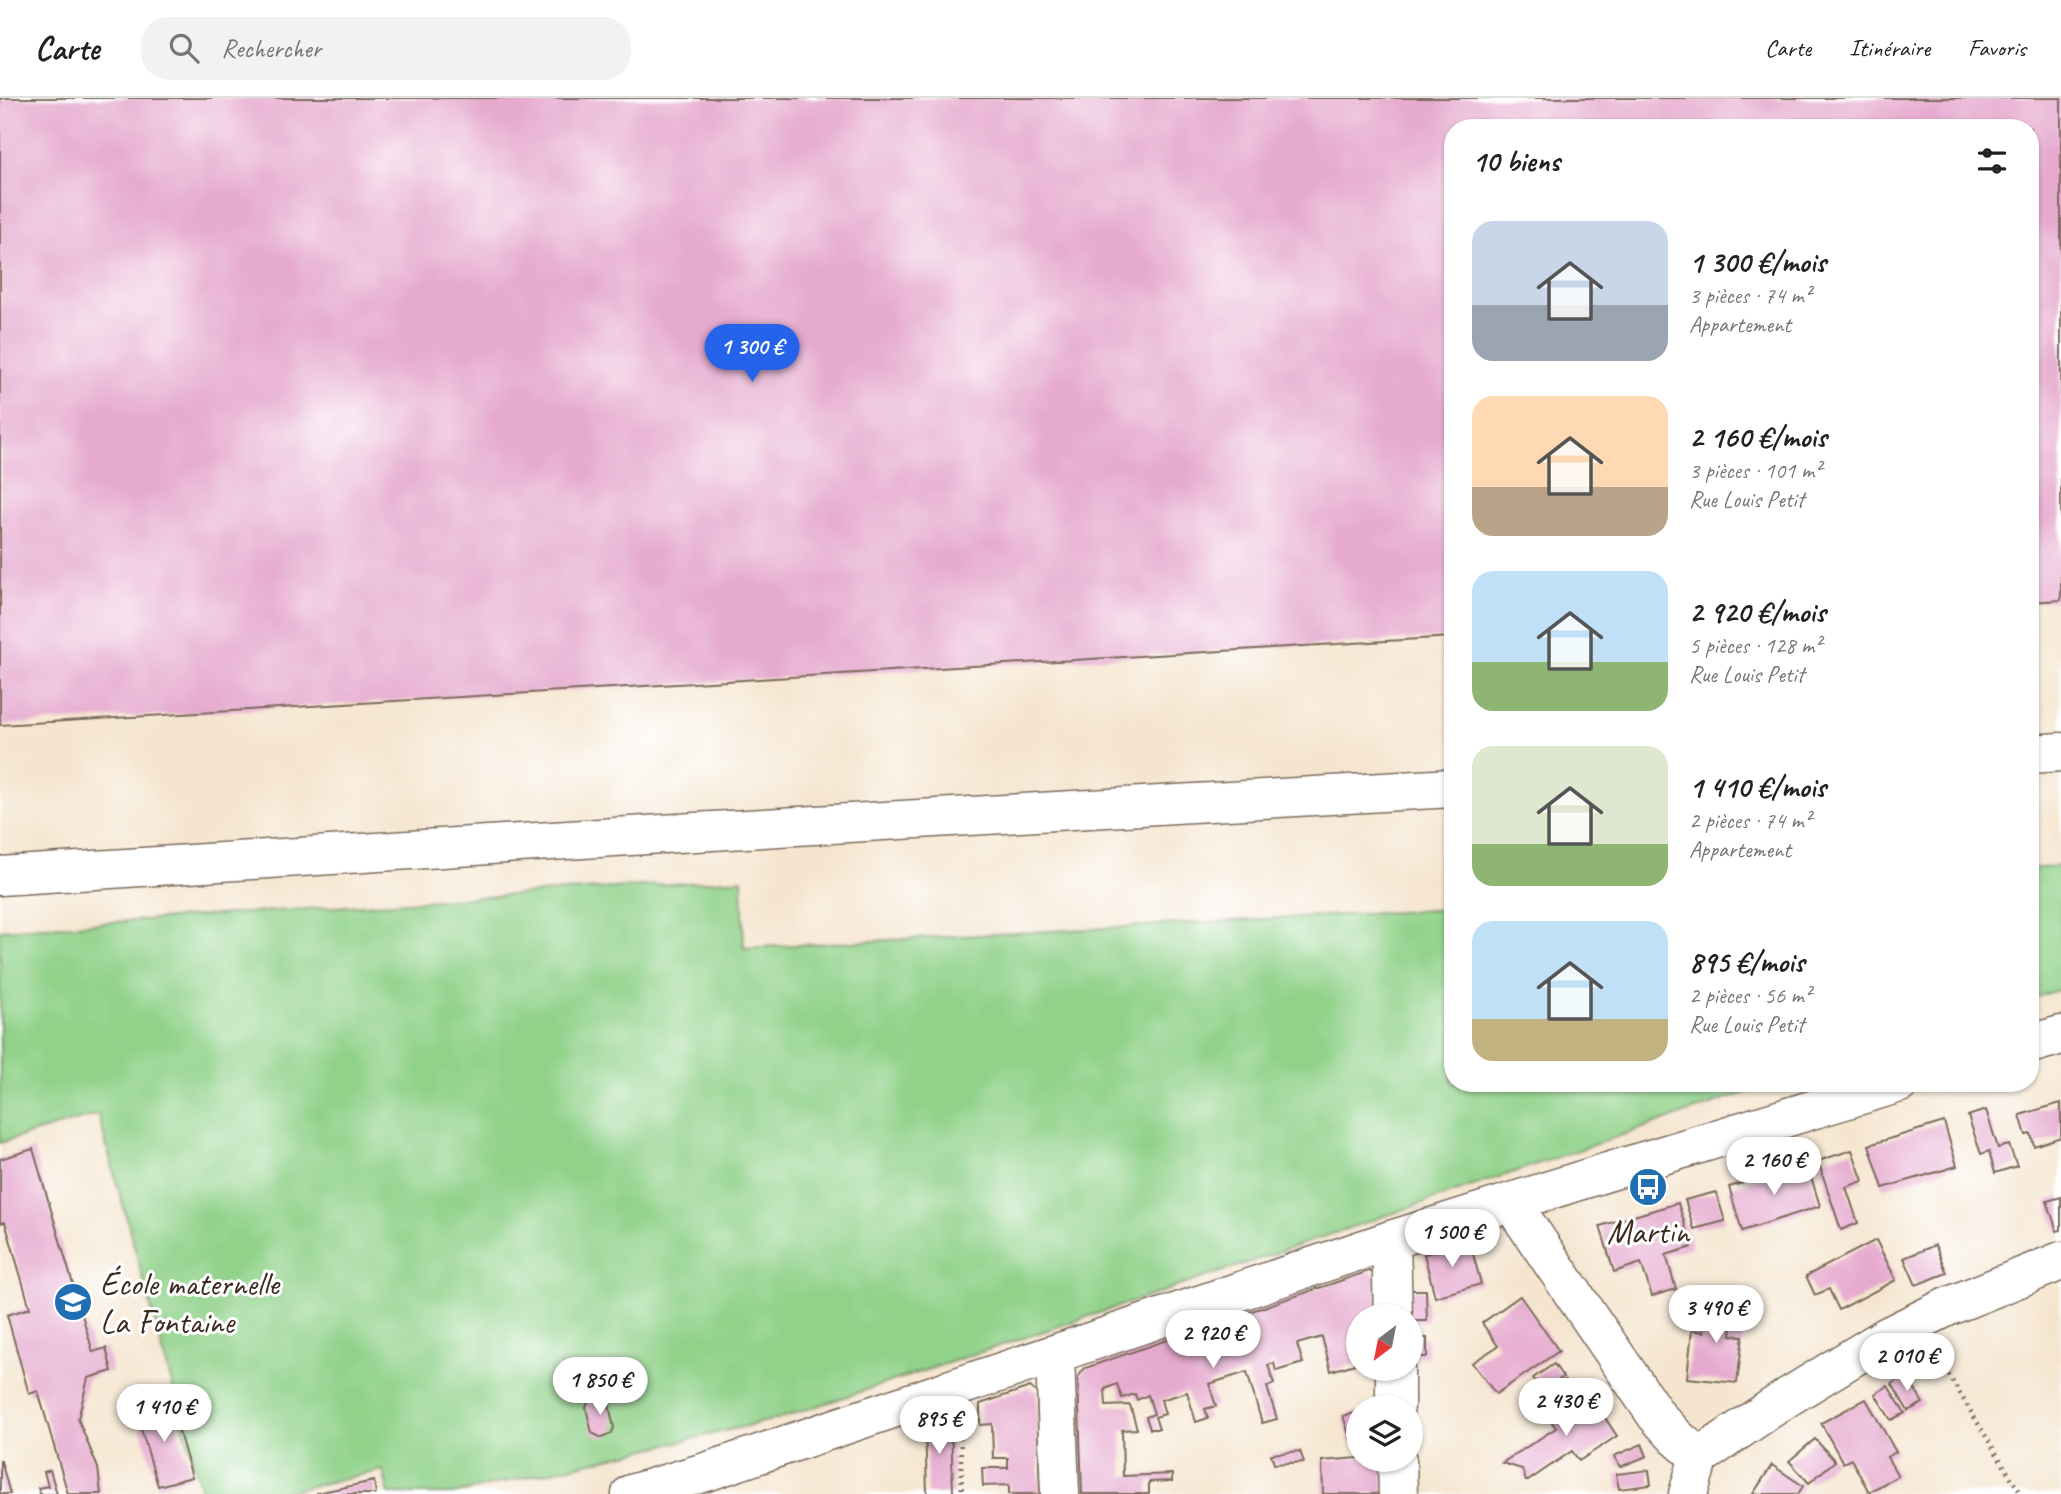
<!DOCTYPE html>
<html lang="fr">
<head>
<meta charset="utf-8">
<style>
	:root { --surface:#fff; --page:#f2f2f2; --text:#222; --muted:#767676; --line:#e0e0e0; --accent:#2563eb }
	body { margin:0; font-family:Caveat,sans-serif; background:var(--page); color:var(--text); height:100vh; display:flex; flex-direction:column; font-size:26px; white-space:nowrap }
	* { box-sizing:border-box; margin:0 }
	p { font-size:23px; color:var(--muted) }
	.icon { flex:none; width:38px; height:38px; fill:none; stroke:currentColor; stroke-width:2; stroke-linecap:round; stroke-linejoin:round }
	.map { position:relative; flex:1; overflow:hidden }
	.sheet { position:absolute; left:1444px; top:21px; width:595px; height:973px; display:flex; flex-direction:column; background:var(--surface); border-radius:28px; box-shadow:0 2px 5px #0004 }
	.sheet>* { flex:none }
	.needle { width:46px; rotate:212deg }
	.buttons { position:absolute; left:1346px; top:1206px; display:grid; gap:14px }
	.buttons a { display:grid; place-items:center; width:77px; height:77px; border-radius:50%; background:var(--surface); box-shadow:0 2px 5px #0004; font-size:35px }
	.price { position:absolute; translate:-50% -60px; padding:0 16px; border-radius:24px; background:#fff; color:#222; font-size:23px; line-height:46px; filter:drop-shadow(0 2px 4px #0008) }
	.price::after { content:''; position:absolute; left:50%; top:42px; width:21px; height:16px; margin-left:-10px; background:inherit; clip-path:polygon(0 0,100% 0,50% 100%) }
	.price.selected { background:var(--accent); color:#fff }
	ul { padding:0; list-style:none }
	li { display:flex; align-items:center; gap:21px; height:175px; padding:0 28px }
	li span { display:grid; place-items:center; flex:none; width:196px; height:140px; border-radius:21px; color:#555 }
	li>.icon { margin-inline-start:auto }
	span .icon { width:84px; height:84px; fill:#fffc; stroke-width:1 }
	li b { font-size:30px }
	h2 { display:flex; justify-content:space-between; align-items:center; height:84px; padding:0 28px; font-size:30px }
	header { display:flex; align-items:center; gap:42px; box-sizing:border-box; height:98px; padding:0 35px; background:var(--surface); border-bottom:2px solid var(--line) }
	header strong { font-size:33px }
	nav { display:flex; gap:38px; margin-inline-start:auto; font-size:24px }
	.search { width:490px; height:63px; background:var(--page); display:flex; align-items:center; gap:18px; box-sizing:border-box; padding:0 24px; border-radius:28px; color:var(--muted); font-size:26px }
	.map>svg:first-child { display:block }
	.green { fill:#91d28a; stroke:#667e54; stroke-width:2 }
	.building { fill:#e6aacf }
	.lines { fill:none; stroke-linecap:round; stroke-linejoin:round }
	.minor-casing { stroke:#7c6b5c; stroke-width:41 }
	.path { stroke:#7c6b5c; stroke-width:4.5; stroke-dasharray:2 5; stroke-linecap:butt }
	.minor { stroke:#fff; stroke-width:38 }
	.labels { text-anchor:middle; stroke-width:6; stroke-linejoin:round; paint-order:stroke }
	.poi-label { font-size:33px; fill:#3b2a1e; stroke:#fff }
</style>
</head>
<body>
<header>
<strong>Carte</strong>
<div class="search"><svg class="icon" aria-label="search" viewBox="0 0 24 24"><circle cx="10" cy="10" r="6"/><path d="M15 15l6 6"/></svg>Rechercher</div>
<nav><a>Carte</a><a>Itinéraire</a><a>Favoris</a></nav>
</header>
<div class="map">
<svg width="2061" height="1396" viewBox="0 0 2061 1396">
	<rect width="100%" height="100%" fill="#fff"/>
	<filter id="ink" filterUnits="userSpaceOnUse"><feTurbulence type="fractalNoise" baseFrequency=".0143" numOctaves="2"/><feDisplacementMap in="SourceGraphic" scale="14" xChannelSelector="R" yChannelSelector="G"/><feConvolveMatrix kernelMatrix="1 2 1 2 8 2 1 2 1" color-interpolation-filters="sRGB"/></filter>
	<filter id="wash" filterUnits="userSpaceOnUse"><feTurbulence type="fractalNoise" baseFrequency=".00686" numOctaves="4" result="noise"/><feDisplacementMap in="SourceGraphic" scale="28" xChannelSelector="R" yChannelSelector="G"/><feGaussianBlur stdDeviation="1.57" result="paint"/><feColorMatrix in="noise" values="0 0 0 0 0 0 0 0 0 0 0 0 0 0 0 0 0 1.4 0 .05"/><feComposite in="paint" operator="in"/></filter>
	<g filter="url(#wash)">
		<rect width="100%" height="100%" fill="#f5e5cf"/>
		<g class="green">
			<path d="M 2061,768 L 2061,891 L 2030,901 L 2030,771 Z"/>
			<path d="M 742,781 L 744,850 L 1452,811 L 1452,985 L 1775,985 L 1141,1201 L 781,1320 L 453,1396 L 389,1396 L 383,1372 L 276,1396 L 202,1396 L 98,1016 L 0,1045 L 0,832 Z"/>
		</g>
		<g id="blocks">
			<g class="building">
				<path d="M 0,0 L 2061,0 L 2061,502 L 2030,504 L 2030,30 L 1452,30 L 1452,539 L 0,627 Z"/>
				<path d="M 2061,1005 L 2061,1039 L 2034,1048 L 2031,1036 L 2026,1037 L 2020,1017 Z"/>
				<path d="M 1986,1012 L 1998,1050 L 2009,1047 L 2017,1068 L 1995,1075 L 1989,1053 L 1981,1056 L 1968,1018 Z"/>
				<path d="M 1944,1024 L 1957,1068 L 1883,1090 L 1869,1047 Z"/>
				<path d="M 33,1051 L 93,1254 L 106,1250 L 112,1273 L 88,1280 L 78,1321 L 98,1370 L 101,1396 L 68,1396 L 38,1293 L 29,1296 L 7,1217 L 30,1210 L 5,1124 L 0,1125 L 0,1061 Z"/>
				<path d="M 1852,1052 L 1863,1083 L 1846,1089 L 1858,1125 L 1841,1132 L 1818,1063 Z"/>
				<path d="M 1807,1066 L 1820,1108 L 1742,1133 L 1729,1089 Z"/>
				<path d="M 1716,1094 L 1725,1123 L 1694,1131 L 1685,1102 Z"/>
				<path d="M 2061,1099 L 2061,1132 L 2057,1133 L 2047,1103 Z"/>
				<path d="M 1678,1105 L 1692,1149 L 1666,1157 L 1676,1191 L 1652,1198 L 1641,1165 L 1614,1174 L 1600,1128 Z"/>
				<path d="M 1876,1142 L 1896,1182 L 1839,1212 L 1829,1191 L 1815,1197 L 1806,1178 Z"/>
				<path d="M 1470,1144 L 1481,1186 L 1435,1199 L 1424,1156 Z"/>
				<path d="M 1935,1147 L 1947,1175 L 1916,1187 L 1904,1160 Z"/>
				<path d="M 1369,1173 L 1378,1178 L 1379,1218 L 1358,1218 L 1358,1253 L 1352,1255 L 1355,1266 L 1331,1273 L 1322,1239 L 1297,1246 L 1303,1265 L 1276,1273 L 1274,1265 L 1268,1267 L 1274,1286 L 1267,1289 L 1277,1321 L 1262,1325 L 1247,1274 L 1209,1286 L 1216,1308 L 1205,1311 L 1208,1320 L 1196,1324 L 1187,1294 L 1161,1302 L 1165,1316 L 1155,1319 L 1159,1331 L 1150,1331 L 1146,1319 L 1154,1316 L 1148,1297 L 1137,1302 L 1135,1296 L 1122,1300 L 1117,1286 L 1105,1291 L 1106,1308 L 1130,1307 L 1137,1331 L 1122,1332 L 1123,1378 L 1172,1376 L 1172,1383 L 1149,1384 L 1149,1396 L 1082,1396 L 1078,1279 L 1085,1270 Z"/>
				<path d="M 1408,1192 L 1426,1192 L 1427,1223 L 1410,1223 Z"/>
				<path d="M 1520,1198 L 1559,1253 L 1496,1296 L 1472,1265 L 1498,1248 L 1482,1225 Z"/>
				<path d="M 1708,1199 L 1735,1202 L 1731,1237 L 1743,1238 L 1737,1285 L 1687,1280 L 1692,1232 L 1704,1234 Z"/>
				<rect x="1410" y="1240" width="17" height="19"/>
				<path d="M 1554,1266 L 1563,1279 L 1542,1294 L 1533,1280 Z"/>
				<path d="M 1906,1277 L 1923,1305 L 1908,1313 L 1892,1286 Z"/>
				<path d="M 1565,1282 L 1573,1293 L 1553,1306 L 1546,1296 Z"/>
				<path d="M 1888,1288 L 1905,1315 L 1891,1322 L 1875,1296 Z"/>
				<path d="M 1030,1289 L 1037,1295 L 1040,1396 L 1009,1396 L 1009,1387 L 983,1388 L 982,1370 L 1008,1370 L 1008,1360 L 993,1360 L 992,1326 L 980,1327 L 980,1306 Z"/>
				<path d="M 1588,1294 L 1617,1338 L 1579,1363 L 1572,1353 L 1528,1383 L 1526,1383 L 1522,1371 L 1502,1365 L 1556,1330 L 1549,1320 Z"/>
				<path d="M 598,1298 L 608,1302 L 614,1330 L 611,1336 L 602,1340 L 592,1335 L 586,1310 L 588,1304 L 592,1299 Z"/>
				<path d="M 1866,1301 L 1896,1354 L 1887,1359 L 1898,1378 L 1869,1394 L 1851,1361 L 1843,1365 L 1821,1325 Z"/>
				<path d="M 170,1303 L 192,1379 L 158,1388 L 136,1314 Z"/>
				<path d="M 1358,1314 L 1358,1343 L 1351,1343 L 1343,1318 Z"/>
				<path d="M 944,1317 L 951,1323 L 953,1396 L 927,1396 L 925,1323 Z"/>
				<path d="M 1815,1341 L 1835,1363 L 1809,1385 L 1789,1363 Z"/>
				<path d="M 1642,1346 L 1647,1358 L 1620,1369 L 1614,1358 Z"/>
				<path d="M 1300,1353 L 1304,1364 L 1274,1366 L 1271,1356 Z"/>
				<path d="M 1358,1360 L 1384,1362 L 1385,1396 L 1323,1396 L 1322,1363 Z"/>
				<path d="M 0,1363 L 1,1363 L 10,1396 L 0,1396 Z"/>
				<path d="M 1772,1367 L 1803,1388 L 1798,1396 L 1753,1396 Z"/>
				<path d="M 50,1372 L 57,1396 L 40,1396 L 38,1390 L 48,1388 L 44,1374 Z"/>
				<path d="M 1649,1372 L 1651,1387 L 1619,1391 L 1616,1376 Z"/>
				<path d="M 374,1383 L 376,1396 L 317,1396 L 317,1395 Z"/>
			</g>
		</g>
	</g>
	<g filter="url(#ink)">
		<use href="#blocks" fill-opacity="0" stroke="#7c6b5c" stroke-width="2"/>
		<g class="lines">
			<defs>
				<g id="minor">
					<path d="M 2030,656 L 2061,654"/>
					<path d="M 0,778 L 678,735 L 1452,690"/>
					<path d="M 2030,946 L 2061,937"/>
					<path d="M 1511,1104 L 1656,1317 L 1676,1339 L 1699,1359 L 1688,1396"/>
					<path d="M 1391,1142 L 1393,1218"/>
					<path d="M 1055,1257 L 1060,1396"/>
					<path d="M 1395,1270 L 1395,1309"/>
					<path d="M 1699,1359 L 1788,1299 L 1886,1239 L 1947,1209 L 2061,1163"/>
					<path d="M 1397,1362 L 1398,1396"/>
					<path d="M 631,1396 L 709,1373 L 1391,1142 L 1604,1075 L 1900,985"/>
				</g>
			</defs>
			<use href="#minor" class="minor-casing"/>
			<g class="path">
				<path d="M 1934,1253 L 2021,1396"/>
				<path d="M 960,1326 L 962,1396"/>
			</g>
			<use href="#minor" class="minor"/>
		</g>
	</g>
	<defs>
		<symbol id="bus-disc" viewBox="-11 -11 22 22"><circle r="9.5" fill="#1f6fb2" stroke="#fff"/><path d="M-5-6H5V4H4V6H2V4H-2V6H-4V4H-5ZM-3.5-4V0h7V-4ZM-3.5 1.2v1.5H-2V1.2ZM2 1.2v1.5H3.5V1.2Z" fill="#fff"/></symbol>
		<symbol id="school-disc" viewBox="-11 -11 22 22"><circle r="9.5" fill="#1f6fb2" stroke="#fff"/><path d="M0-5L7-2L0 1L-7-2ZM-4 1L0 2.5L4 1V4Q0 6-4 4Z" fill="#fff"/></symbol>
	</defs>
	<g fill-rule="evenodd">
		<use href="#bus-disc" x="1626" y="1067" width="44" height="44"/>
		<use href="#school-disc" x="51" y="1182" width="44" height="44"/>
	</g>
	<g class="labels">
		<g class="poi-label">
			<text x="1648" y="1145">Martin</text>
			<text x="100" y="1197" text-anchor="start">École maternelle<tspan x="100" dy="38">La Fontaine</tspan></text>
		</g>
	</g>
</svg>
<div class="buttons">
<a><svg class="needle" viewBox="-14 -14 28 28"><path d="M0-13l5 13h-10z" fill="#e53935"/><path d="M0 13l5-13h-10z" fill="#767676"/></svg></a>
<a><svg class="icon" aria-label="layers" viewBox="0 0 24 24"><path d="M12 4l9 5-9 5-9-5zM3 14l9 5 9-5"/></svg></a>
</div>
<b class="price selected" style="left:752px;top:286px">1 300 €</b>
<b class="price" style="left:1774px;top:1099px">2 160 €</b>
<b class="price" style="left:1452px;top:1171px">1 500 €</b>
<b class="price" style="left:1716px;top:1247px">3 490 €</b>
<b class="price" style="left:1213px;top:1272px">2 920 €</b>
<b class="price" style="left:1907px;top:1295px">2 010 €</b>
<b class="price" style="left:600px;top:1319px">1 850 €</b>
<b class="price" style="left:1566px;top:1340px">2 430 €</b>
<b class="price" style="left:164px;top:1346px">1 410 €</b>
<b class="price" style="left:939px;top:1358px">895 €</b>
<section class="sheet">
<h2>10 biens<svg class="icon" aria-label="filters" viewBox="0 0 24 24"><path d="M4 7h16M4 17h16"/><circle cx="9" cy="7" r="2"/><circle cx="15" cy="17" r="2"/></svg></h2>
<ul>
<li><span style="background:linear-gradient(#c9d6e8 60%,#9aa5b1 0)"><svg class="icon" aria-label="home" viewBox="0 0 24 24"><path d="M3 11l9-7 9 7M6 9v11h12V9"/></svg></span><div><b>1 300 €/mois</b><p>3 pièces · 74 m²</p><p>Appartement</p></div></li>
<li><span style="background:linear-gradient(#ffd9b3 65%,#b9a48a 0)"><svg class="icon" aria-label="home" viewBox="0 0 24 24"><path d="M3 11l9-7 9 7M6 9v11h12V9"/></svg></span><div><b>2 160 €/mois</b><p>3 pièces · 101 m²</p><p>Rue Louis Petit</p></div></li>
<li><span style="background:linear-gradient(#bfe0f5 65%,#8fb573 0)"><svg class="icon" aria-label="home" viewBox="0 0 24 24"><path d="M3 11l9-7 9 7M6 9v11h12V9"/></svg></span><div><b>2 920 €/mois</b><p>5 pièces · 128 m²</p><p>Rue Louis Petit</p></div></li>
<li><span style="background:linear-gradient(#dfe7d0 70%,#8fb573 0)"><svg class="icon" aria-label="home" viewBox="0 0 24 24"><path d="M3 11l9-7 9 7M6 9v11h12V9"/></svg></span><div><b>1 410 €/mois</b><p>2 pièces · 74 m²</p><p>Appartement</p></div></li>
<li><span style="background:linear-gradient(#bfe0f5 70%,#c2b280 0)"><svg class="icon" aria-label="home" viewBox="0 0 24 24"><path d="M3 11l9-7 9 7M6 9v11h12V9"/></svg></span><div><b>895 €/mois</b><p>2 pièces · 56 m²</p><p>Rue Louis Petit</p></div></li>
</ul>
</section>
</div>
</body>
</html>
